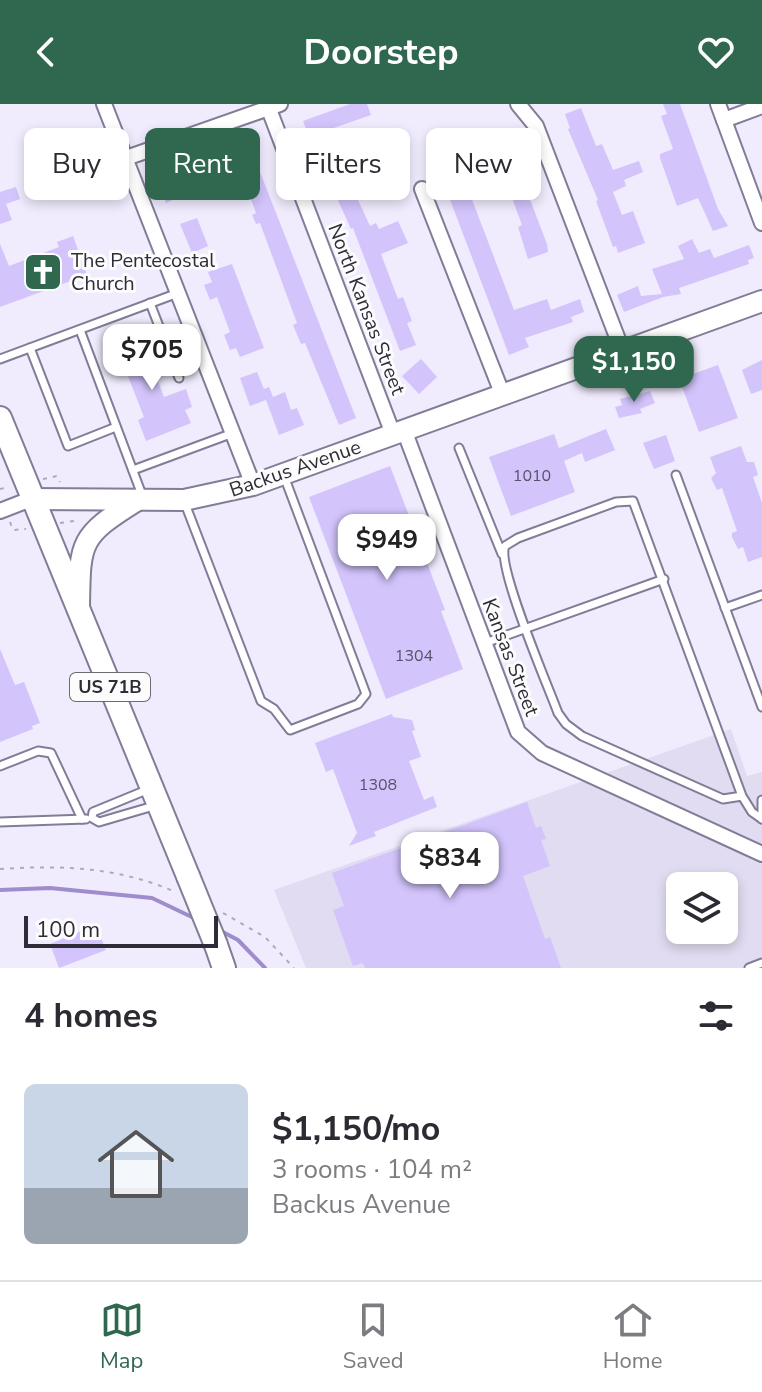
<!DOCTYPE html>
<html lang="en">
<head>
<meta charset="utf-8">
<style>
	:root { --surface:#fff; --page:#f2f2f3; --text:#2b2b33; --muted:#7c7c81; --line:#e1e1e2; --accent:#2f674f }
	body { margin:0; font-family:"Nunito Sans",sans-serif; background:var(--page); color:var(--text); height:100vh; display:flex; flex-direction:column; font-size:30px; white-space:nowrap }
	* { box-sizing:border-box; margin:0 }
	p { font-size:26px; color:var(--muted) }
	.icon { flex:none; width:44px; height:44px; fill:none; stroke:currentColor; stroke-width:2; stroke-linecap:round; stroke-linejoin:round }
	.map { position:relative; height:864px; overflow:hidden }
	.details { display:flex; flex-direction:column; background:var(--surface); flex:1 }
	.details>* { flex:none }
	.hud { position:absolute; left:24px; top:24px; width:714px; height:72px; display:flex; gap:16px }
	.tools { position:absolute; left:666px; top:768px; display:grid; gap:16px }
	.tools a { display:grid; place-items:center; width:72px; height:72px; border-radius:12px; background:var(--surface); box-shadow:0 4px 12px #0003; font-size:40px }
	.scale { position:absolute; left:24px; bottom:20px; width:194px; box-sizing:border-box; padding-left:8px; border:4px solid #2f2c37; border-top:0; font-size:22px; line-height:28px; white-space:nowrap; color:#2f2c37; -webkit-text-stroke:6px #fcfcfc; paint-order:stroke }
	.price { position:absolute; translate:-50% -68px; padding:0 18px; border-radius:16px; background:#fff; color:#222; font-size:26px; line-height:52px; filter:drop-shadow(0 2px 4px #0008) }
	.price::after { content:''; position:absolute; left:50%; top:48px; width:24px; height:18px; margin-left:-12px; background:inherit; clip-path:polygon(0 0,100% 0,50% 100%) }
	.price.on { background:var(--accent); color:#fff }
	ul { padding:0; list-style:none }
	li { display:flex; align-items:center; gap:24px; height:200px; padding:0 24px }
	li span { display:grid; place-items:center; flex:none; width:224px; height:160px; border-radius:12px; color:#555 }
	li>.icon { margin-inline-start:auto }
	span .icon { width:96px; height:96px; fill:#fffc; stroke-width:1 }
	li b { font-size:34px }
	h2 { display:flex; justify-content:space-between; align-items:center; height:96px; padding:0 24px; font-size:34px }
	.chip { padding:0 28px; border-radius:12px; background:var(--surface); box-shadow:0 4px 12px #0003; font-size:28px; line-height:72px }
	.chip.on { background:var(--accent); color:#fff }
	header { display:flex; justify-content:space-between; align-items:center; height:104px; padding:0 24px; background:var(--accent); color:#fff; font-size:36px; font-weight:700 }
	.dock { display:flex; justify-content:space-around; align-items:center; height:112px; border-top:2px solid var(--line); background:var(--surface); font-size:22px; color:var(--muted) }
	.dock a { display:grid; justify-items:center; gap:4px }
	.dock .on { color:var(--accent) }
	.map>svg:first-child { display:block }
	.built { fill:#e1dcf1; fill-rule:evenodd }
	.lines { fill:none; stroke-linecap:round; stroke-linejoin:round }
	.stream { stroke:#9e8ccd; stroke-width:4 }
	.building { fill:#d3c4fc }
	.lane-casing { stroke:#837c97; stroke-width:11 }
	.street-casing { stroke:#837c97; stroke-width:18 }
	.secondary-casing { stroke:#837c97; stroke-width:24 }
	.primary-casing { stroke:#837c97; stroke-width:26 }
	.path { stroke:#adaab9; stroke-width:2; stroke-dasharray:4 6; stroke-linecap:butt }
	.lane { stroke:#fff; stroke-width:7 }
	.street { stroke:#fff; stroke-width:14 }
	.secondary { stroke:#fff; stroke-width:20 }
	.primary { stroke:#fff; stroke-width:22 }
	.primary-bridge-casing { stroke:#837c97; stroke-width:26; stroke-linecap:butt }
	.primary-bridge { stroke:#fff; stroke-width:22 }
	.labels { text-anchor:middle; stroke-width:6; stroke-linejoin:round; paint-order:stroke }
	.number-label { font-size:16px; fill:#585268 }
	.shield { fill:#fcfcfc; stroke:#6c6a72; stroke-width:2 }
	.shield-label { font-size:18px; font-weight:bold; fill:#2f2c37 }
	.poi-label { font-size:20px; fill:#2f2c37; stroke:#fcfcfc; text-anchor:start }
	.street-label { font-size:20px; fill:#2f2c37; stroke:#fcfcfc }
</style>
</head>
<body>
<header><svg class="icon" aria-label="back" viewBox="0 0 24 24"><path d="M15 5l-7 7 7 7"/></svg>Doorstep<svg class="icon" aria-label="heart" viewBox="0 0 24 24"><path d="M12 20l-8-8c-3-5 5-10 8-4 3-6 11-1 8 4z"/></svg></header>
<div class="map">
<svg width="762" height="864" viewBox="0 0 762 864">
	<rect width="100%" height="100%" fill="#f0ecfe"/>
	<path class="built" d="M 731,625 L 747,672 L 762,668 L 762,864 L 306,864 L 274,786 ZM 680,782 L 724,782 L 724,826 L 680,826 Z"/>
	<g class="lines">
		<g class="stream">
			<path d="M 0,786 L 50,784 L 152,794 L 196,815"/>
			<path d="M 219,826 L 238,836 L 265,864"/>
		</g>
	</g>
	<g class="building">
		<path d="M 350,0 L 367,0 L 371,11 L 325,27 L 334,50 L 351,43 L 361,71 L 356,73 L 359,83 L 353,85 L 370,122 L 376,119 L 379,125 L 398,117 L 408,139 L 381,150 L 398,195 L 403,193 L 412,217 L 407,219 L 416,241 L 400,247 L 353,124 L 351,125 L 336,92 L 332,94 L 303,17 Z"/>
		<path d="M 663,0 L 680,0 L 718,105 L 728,122 L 713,127 L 698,94 L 677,102 L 660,54 L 660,50 L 673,45 L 661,12 L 667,10 Z"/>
		<path d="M 581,4 L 596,42 L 602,40 L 613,66 L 639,57 L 643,68 L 624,76 L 626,82 L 613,88 L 622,111 L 633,107 L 645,139 L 618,149 L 616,142 L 613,143 L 596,97 L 598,96 L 568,25 L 570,24 L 565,10 Z"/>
		<path d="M 511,35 L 520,59 L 504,66 L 494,41 Z"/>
		<path d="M 248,37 L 356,314 L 339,321 L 305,239 L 301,240 L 293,221 L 297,219 L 260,119 L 256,120 L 252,111 L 256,109 L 249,90 L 233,95 L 229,85 L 244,79 L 231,44 Z"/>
		<path d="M 457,56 L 514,206 L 547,195 L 551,206 L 580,195 L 584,208 L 571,213 L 573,218 L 525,234 L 529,243 L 509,251 L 449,93 L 440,77 L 443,75 L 438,64 Z"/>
		<path d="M 201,61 L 208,79 L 166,99 L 158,78 Z"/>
		<path d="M 524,80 L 547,140 L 548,148 L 528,155 L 518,123 L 522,121 L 509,86 Z"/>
		<path d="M 16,83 L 20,95 L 6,100 L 12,116 L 0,120 L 0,88 Z"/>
		<path d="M 197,114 L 208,142 L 192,149 L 180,120 Z"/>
		<path d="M 73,132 L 87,171 L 0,203 L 0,140 L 9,162 L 59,143 L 57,138 Z"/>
		<path d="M 692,135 L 699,149 L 710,145 L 714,154 L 749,141 L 754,154 L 748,156 L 749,160 L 679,184 L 681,190 L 663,193 L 624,208 L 617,191 L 638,182 L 641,192 L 662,190 L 652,165 L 684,155 L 678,142 Z"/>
		<path d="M 232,160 L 264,244 L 240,253 L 236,244 L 230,246 L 224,231 L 230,228 L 217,193 L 210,196 L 204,181 L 212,178 L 208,168 Z"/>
		<path d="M 139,230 L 164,293 L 186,285 L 192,303 L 185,306 L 191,319 L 146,337 L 138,316 L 144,313 L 115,239 Z"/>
		<path d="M 421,255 L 437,273 L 419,290 L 402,272 Z"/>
		<path d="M 762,256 L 762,286 L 751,290 L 742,266 Z"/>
		<path d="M 718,261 L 738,314 L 699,328 L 679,275 Z"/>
		<path d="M 257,268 L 264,285 L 269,283 L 273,293 L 285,288 L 291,306 L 297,304 L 304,321 L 279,331 L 266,296 L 250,302 L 240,274 Z"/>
		<path d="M 650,287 L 655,299 L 640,305 L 642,309 L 619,314 L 615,303 L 622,301 L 620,295 Z"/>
		<path d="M 606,325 L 615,346 L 585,358 L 582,349 L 564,357 L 575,388 L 511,412 L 489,353 L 554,330 L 559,344 Z"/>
		<path d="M 666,331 L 675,357 L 654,365 L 643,339 Z"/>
		<path d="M 741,342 L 747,358 L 754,358 L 758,371 L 753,373 L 762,399 L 762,453 L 748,458 L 743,443 L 738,445 L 732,433 L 732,429 L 737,427 L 722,384 L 717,386 L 711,374 L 716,369 L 710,353 Z"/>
		<path d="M 390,362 L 445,506 L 441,507 L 463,565 L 386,595 L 309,393 Z"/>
		<path d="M 0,545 L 15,581 L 24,578 L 40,619 L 32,622 L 33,625 L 0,638 Z"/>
		<path d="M 392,610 L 393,613 L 412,616 L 415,626 L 412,627 L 421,653 L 409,657 L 424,696 L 433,692 L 437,703 L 374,728 L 376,732 L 349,742 L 357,729 L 333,665 L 326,668 L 315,639 Z"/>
		<path d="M 527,698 L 536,724 L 541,722 L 546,735 L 541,736 L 550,762 L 523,772 L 545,835 L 550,833 L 561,864 L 365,864 L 363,859 L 353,862 L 333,806 L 344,802 L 332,769 Z"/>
		<path d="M 96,821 L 106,846 L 59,864 L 50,840 Z"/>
	</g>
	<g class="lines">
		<defs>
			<g id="lane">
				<path d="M 150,199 L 179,274"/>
				<path d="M 80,226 L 142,391"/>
				<path d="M 30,244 L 68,342 L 116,323"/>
				<path d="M 0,255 L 178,189"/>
				<path d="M 459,344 L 502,450"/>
				<path d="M 133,366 L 233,329"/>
				<path d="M 676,371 L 762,603"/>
				<path d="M 184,397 L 261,597 L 274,605 L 290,626 L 358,600 L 366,590 L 284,372"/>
				<path d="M 725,504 L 762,491"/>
				<path d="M 485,539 L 664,475"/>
				<path d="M 0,662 L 38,647 L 51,649 L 82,715"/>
				<path d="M 149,685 L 93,708 L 92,714 L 99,718 L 157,701"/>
				<path d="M 742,692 L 723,695 L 582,632 L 566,620 L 558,609 C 548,582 496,461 505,442 L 518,434 L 616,398 L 633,397 L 742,692 L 752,708 L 762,715"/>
				<path d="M 762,715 L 762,696"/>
				<path d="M 0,718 L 86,715"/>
				<path d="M 749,864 L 762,859"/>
			</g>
			<g id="street">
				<path d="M 104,0 L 253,381"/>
				<path d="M 267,0 L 393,330"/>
				<path d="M 518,0 L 536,22 L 622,246"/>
				<path d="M 718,0 L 762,119"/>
				<path d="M 724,16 L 762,2"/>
				<path d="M 126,54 L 280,0"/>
				<path d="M 422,85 L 502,289"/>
				<path d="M 404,326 L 518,628 L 542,649 L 762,750"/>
				<path d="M 0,407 L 31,395"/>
			</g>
			<g id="secondary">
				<path d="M 31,395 L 184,396 L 253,381 L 762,197"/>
				<path d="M 79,505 C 80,439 78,433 136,397"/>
			</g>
			<g id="primary">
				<path d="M 0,314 L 188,772"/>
				<path d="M 216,841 L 224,864"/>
			</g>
		</defs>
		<use href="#lane" class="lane-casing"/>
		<use href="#street" class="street-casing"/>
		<use href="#secondary" class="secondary-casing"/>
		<use href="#primary" class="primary-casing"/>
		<g class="path">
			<path d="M 43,375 L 57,372 L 60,378"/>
			<path d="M 0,385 L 9,383"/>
			<path d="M 10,418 L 13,426 L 26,425"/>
			<path d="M 60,419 L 74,417 L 73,414"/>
			<path d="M 0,765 C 60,761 118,763 173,787"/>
			<path d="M 223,809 L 265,833 L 294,864"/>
		</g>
		<use href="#lane" class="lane"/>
		<use href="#street" class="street"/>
		<use href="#secondary" class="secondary"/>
		<use href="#primary" class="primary"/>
		<defs>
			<path id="primary-bridge" d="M 188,772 L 216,841"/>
		</defs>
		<use href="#primary-bridge" class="primary-bridge-casing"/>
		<use href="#primary-bridge" class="primary-bridge"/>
	</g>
	<defs>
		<symbol id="church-square" viewBox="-11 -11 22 22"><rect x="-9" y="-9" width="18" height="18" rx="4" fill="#2f674f" stroke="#fcfcfc"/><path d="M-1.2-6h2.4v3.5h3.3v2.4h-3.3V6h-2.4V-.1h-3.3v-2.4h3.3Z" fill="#fff"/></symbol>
	</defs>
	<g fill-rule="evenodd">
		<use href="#church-square" x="21" y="146" width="44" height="44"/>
	</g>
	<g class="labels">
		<g class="number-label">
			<text x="532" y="377">1010</text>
			<text x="414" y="557">1304</text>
			<text x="378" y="686">1308</text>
		</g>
		<rect class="shield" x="70" y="569" width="80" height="28" rx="6"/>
		<g class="shield-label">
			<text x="110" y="589">US 71B</text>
		</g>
		<g class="poi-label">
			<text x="71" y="163">The Pentecostal<tspan x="71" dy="23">Church</tspan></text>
		</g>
		<g class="street-label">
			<text transform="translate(367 205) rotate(69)" y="7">North Kansas Street</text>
			<text transform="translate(295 364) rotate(-19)" y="7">Backus Avenue</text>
			<text transform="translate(511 553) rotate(69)" y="7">Kansas Street</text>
		</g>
	</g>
</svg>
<div class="tools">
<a><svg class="icon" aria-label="layers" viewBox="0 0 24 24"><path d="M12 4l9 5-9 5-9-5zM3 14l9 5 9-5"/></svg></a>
</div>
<div class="scale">100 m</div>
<b class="price" style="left:152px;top:288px">$705</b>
<b class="price on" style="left:634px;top:300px">$1,150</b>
<b class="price" style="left:387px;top:478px">$949</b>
<b class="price" style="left:450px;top:796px">$834</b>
<div class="hud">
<a class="chip">Buy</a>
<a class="chip on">Rent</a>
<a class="chip">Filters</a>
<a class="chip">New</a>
</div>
</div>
<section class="details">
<h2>4 homes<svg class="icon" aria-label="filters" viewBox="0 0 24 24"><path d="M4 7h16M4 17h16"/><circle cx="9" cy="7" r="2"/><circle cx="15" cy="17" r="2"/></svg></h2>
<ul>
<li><span style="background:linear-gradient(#c9d6e8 65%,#9aa5b1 0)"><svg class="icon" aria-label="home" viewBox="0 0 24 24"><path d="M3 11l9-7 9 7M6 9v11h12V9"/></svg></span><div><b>$1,150/mo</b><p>3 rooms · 104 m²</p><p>Backus Avenue</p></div></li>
</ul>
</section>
<nav class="dock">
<a class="on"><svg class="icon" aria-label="map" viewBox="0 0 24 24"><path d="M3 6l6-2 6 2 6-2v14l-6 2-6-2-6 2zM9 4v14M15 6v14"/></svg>Map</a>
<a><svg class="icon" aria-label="saved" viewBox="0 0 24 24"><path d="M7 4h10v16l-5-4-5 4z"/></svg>Saved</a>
<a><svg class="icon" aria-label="home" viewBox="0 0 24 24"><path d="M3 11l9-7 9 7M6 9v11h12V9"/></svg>Home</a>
</nav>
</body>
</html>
